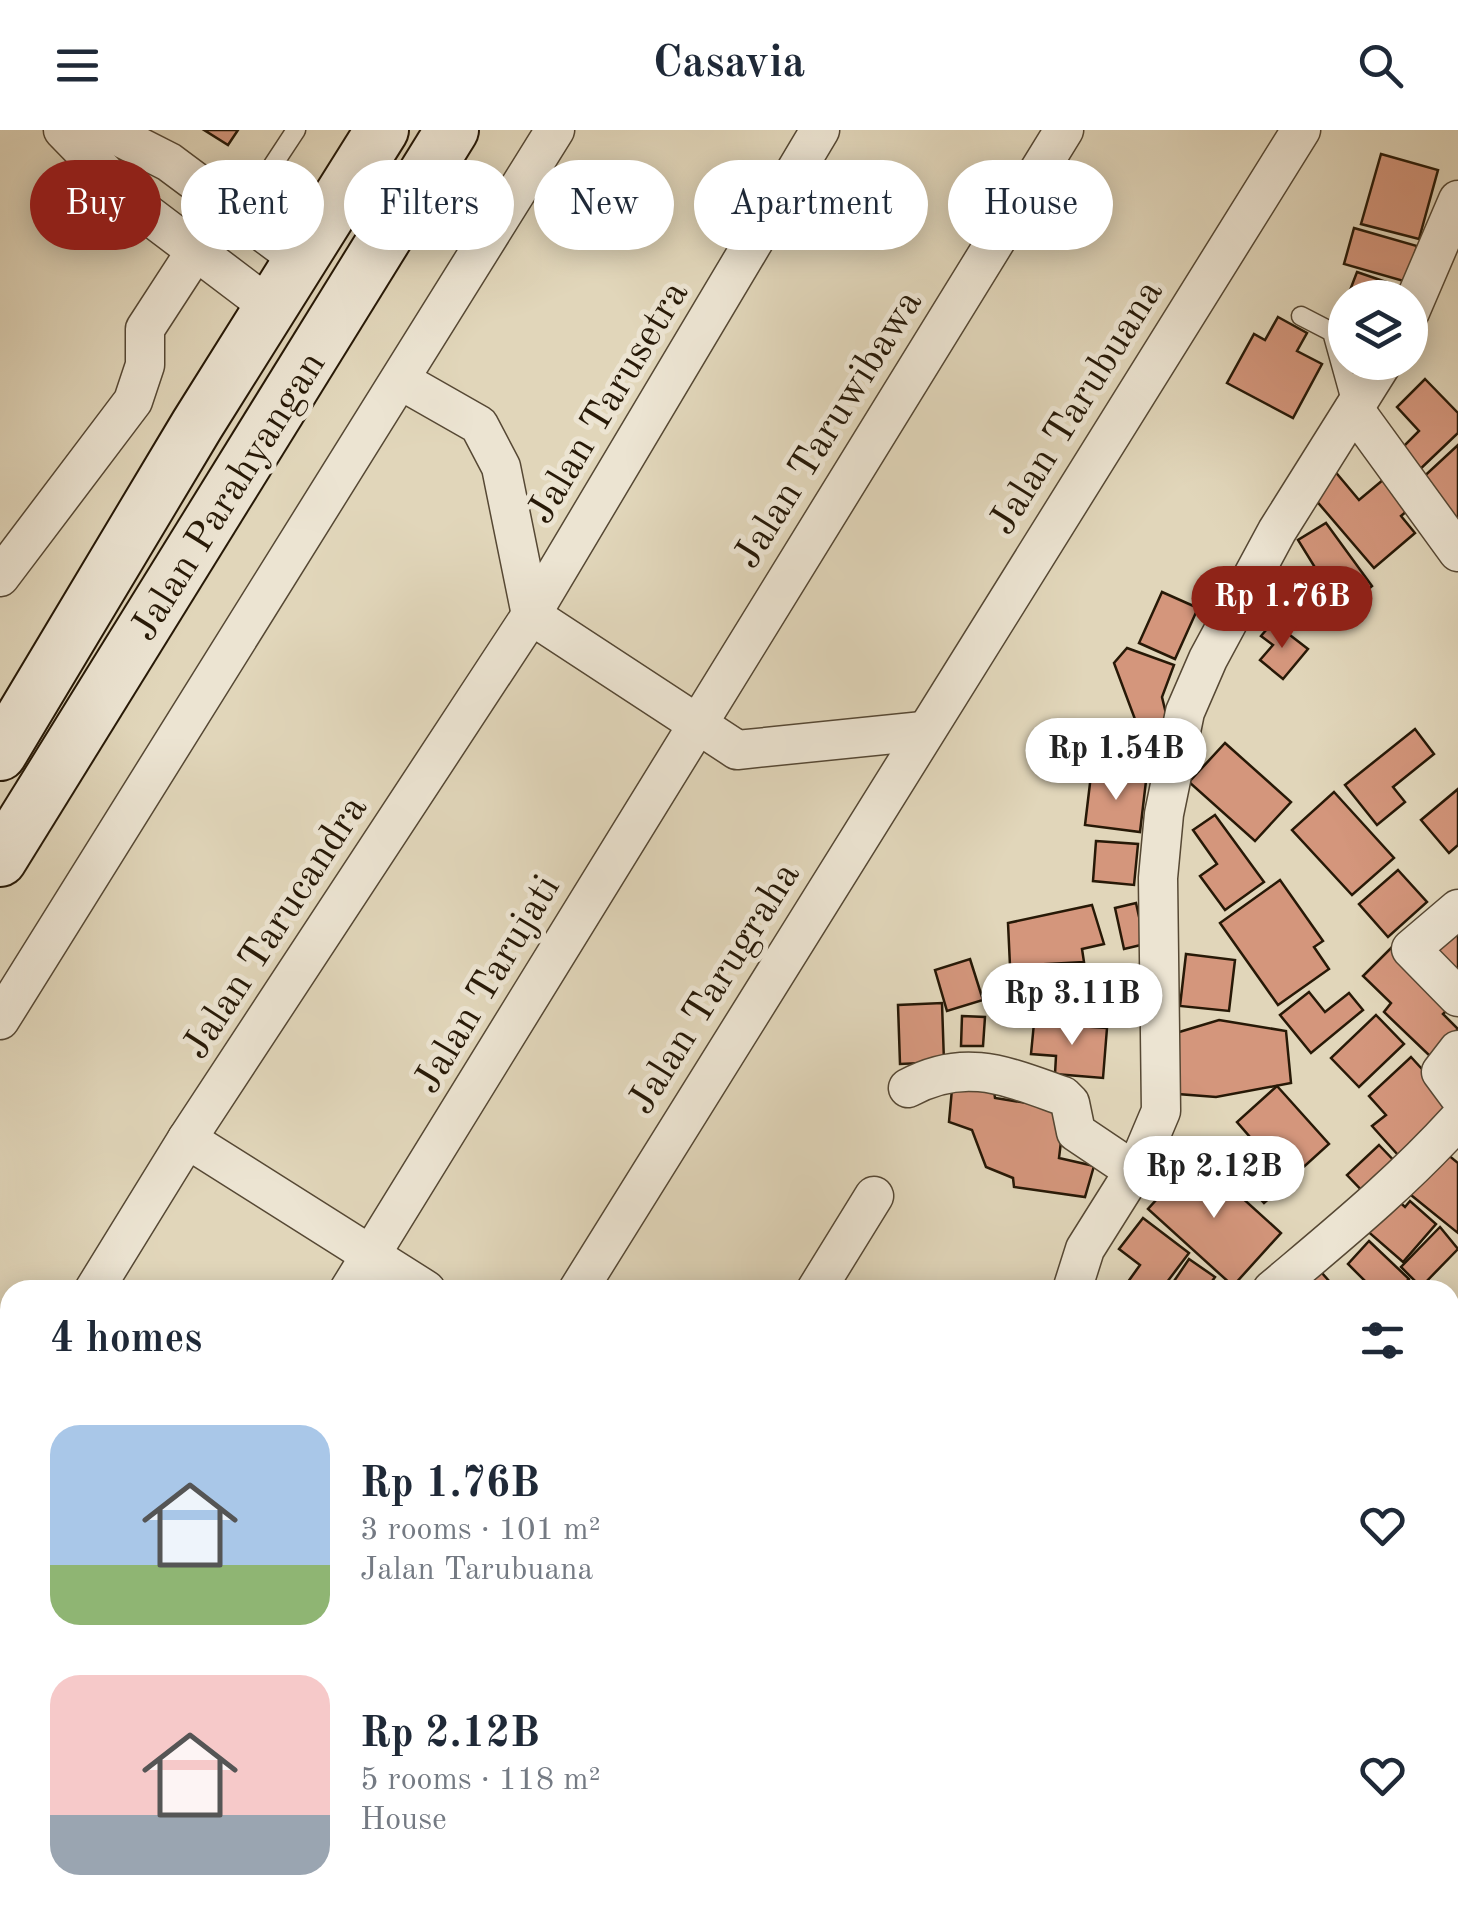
<!DOCTYPE html>
<html lang="en">
<head>
<meta charset="utf-8">
<style>
	:root { --surface:#fff; --page:#f2f2f3; --text:#1f2937; --muted:#747a83; --accent:#8f2418 }
	body { margin:0; font-family:"Old Standard TT",serif; background:var(--page); color:var(--text); height:100vh; display:flex; flex-direction:column; font-size:38px; white-space:nowrap }
	* { box-sizing:border-box; margin:0 }
	p { font-size:32px; color:var(--muted) }
	.icon { flex:none; width:55px; height:55px; fill:none; stroke:currentColor; stroke-width:2; stroke-linecap:round; stroke-linejoin:round }
	.map { position:relative; flex:1; overflow:hidden }
	.side { position:absolute; left:0px; top:1150px; width:1460px; height:642px; display:flex; flex-direction:column; background:var(--surface); border-radius:30px 30px 0 0; box-shadow:0 5px 25px #0003 }
	.side>* { flex:none }
	.top-card { position:absolute; left:30px; top:30px; width:1400px; height:90px; display:flex; gap:20px }
	.tools { position:absolute; left:1328px; top:150px; display:grid; gap:20px }
	.tools a { display:grid; place-items:center; width:100px; height:100px; border-radius:50%; background:var(--surface); box-shadow:0 5px 25px #0003; font-size:50px }
	.price { position:absolute; translate:-50% -85px; padding:0 22px; border-radius:35px; background:#fff; color:#222; font-size:32px; line-height:65px; filter:drop-shadow(0 2px 5px #0008) }
	.price::after { content:''; position:absolute; left:50%; top:60px; width:30px; height:22px; margin-left:-15px; background:inherit; clip-path:polygon(0 0,100% 0,50% 100%) }
	.price.selected { background:var(--accent); color:#fff }
	ul { padding:0; list-style:none }
	li { display:flex; align-items:center; gap:30px; height:250px; padding:0 50px }
	li span { display:grid; place-items:center; flex:none; width:280px; height:200px; border-radius:30px; color:#555 }
	li>.icon { margin-inline-start:auto }
	span .icon { width:120px; height:120px; fill:#fffc; stroke-width:1 }
	li b { font-size:42px }
	h2 { display:flex; justify-content:space-between; align-items:center; height:120px; padding:0 50px; font-size:42px }
	.tag { padding:0 35px; border-radius:45px; background:var(--surface); box-shadow:0 5px 25px #0003; font-size:35px; line-height:90px }
	.tag.selected { background:var(--accent); color:#fff }
	header { display:flex; justify-content:space-between; align-items:center; height:130px; padding:0 50px; background:var(--surface); font-size:45px; font-weight:800 }
	.map>svg:first-child { display:block }
	.building { fill:#d4967c; stroke:#271907; stroke-width:2.5 }
	.lines { fill:none; stroke-linecap:round; stroke-linejoin:round }
	.lane-casing { stroke:#564834; stroke-width:21 }
	.street-casing { stroke:#564834; stroke-width:41 }
	.secondary-casing { stroke:#271907; stroke-width:56 }
	.lane { stroke:#ece4d2; stroke-width:18 }
	.street { stroke:#ece4d2; stroke-width:38 }
	.secondary { stroke:#ece4d2; stroke-width:52 }
	.labels { text-anchor:middle; stroke-width:10; stroke-linejoin:round; paint-order:stroke }
	.street-label { font-size:40px; fill:#271907; stroke:#ece4d2 }
</style>
</head>
<body>
<header><svg class="icon" aria-label="menu" viewBox="0 0 24 24"><path d="M4 6h16M4 12h16M4 18h16"/></svg>Casavia<svg class="icon" aria-label="search" viewBox="0 0 24 24"><circle cx="10" cy="10" r="6"/><path d="M15 15l6 6"/></svg></header>
<div class="map">
<svg width="1458" height="1792" viewBox="0 0 1458 1792">
	<rect width="100%" height="100%" fill="#e1d6ba"/>
	<filter id="stains"><feTurbulence type="fractalNoise" baseFrequency=".002" numOctaves="4"/><feColorMatrix values="0 0 0 0 .2 0 0 0 0 .09 0 0 0 0 .02 0 0 0 .5 -.17"/></filter>
	<radialGradient id="worn" r=".72"><stop offset=".6" stop-color="#630" stop-opacity="0"/><stop offset="1" stop-color="#630" stop-opacity=".3"/></radialGradient>
	<g class="building">
		<path d="M 204,0 L 238,0 L 228,15 Z"/>
		<path d="M 1381,24 L 1438,40 L 1419,109 L 1361,94 Z"/>
		<path d="M 1354,98 L 1417,116 L 1407,152 L 1344,134 Z"/>
		<path d="M 1357,142 L 1398,156 L 1393,168 L 1347,168 Z"/>
		<path d="M 1278,187 L 1307,203 L 1297,221 L 1322,234 L 1293,288 L 1227,253 L 1254,204 L 1265,210 Z"/>
		<path d="M 1425,249 L 1458,283 L 1458,303 L 1414,345 L 1395,325 L 1419,301 L 1397,277 Z"/>
		<path d="M 1458,315 L 1458,395 L 1418,352 Z"/>
		<path d="M 1333,339 L 1359,370 L 1390,344 L 1415,374 L 1401,386 L 1415,403 L 1374,438 L 1308,361 Z"/>
		<path d="M 1326,393 L 1372,456 L 1339,484 L 1310,476 L 1324,452 L 1298,410 Z"/>
		<path d="M 1162,462 L 1198,478 L 1175,529 L 1139,513 Z"/>
		<path d="M 1273,492 L 1308,519 L 1283,549 L 1260,530 L 1273,515 L 1261,506 Z"/>
		<path d="M 1127,518 L 1174,535 L 1162,567 L 1168,592 L 1139,600 L 1114,533 Z"/>
		<path d="M 1415,599 L 1434,624 L 1393,657 L 1405,672 L 1377,695 L 1345,655 Z"/>
		<path d="M 1225,613 L 1291,672 L 1255,711 L 1189,652 Z"/>
		<path d="M 1091,645 L 1146,651 L 1140,702 L 1085,695 Z"/>
		<path d="M 1458,659 L 1458,715 L 1449,723 L 1421,690 Z"/>
		<path d="M 1334,662 L 1394,728 L 1352,765 L 1292,700 Z"/>
		<path d="M 1215,685 L 1264,752 L 1225,780 L 1200,746 L 1217,734 L 1193,700 Z"/>
		<path d="M 1096,711 L 1138,714 L 1134,755 L 1093,751 Z"/>
		<path d="M 1398,740 L 1427,772 L 1388,807 L 1359,774 Z"/>
		<path d="M 1280,750 L 1323,811 L 1314,817 L 1329,839 L 1278,875 L 1220,793 Z"/>
		<path d="M 1136,773 L 1145,814 L 1124,819 L 1115,778 Z"/>
		<path d="M 1092,775 L 1104,814 L 1082,819 L 1084,832 L 1010,836 L 1008,793 Z"/>
		<path d="M 1458,787 L 1458,843 L 1424,827 Z"/>
		<path d="M 1394,815 L 1454,873 L 1443,884 L 1458,899 L 1431,927 L 1384,882 L 1391,873 L 1363,846 Z"/>
		<path d="M 1186,824 L 1235,830 L 1229,881 L 1180,876 Z"/>
		<path d="M 970,829 L 983,870 L 947,881 L 935,840 Z"/>
		<path d="M 1108,836 L 1114,865 L 1098,864 L 1102,892 L 1018,884 L 1014,844 Z"/>
		<path d="M 1309,862 L 1325,882 L 1349,863 L 1363,880 L 1311,923 L 1280,885 Z"/>
		<path d="M 942,873 L 944,932 L 900,934 L 898,875 Z"/>
		<path d="M 1376,885 L 1404,914 L 1359,957 L 1331,928 Z"/>
		<path d="M 962,886 L 985,887 L 983,916 L 961,916 Z"/>
		<path d="M 1219,890 L 1286,901 L 1291,953 L 1216,967 L 1178,964 L 1176,903 Z"/>
		<path d="M 1034,893 L 1107,898 L 1103,948 L 1055,944 L 1056,926 L 1031,924 Z"/>
		<path d="M 1411,927 L 1454,974 L 1407,1035 L 1372,996 L 1386,985 L 1369,966 Z"/>
		<path d="M 953,948 L 993,953 L 995,968 L 1065,979 L 1059,1028 L 1094,1036 L 1085,1067 L 1014,1057 L 1013,1048 L 986,1037 L 972,1000 L 949,992 Z"/>
		<path d="M 1277,956 L 1329,1014 L 1264,1073 L 1231,1036 L 1256,1014 L 1237,992 Z"/>
		<path d="M 1379,1015 L 1401,1038 L 1369,1068 L 1347,1045 Z"/>
		<path d="M 1441,1019 L 1458,1033 L 1458,1103 L 1406,1061 Z"/>
		<path d="M 1196,1026 L 1281,1103 L 1233,1156 L 1148,1079 Z"/>
		<path d="M 1394,1067 L 1405,1077 L 1410,1071 L 1436,1094 L 1403,1132 L 1365,1099 Z"/>
		<path d="M 1143,1088 L 1189,1123 L 1161,1160 L 1131,1160 L 1125,1156 L 1140,1135 L 1119,1119 Z"/>
		<path d="M 1440,1097 L 1458,1119 L 1421,1157 L 1401,1137 Z"/>
		<path d="M 1369,1111 L 1409,1149 L 1398,1160 L 1374,1160 L 1348,1134 Z"/>
		<path d="M 1189,1129 L 1215,1147 L 1206,1160 L 1168,1160 Z"/>
		<path d="M 1314,1134 L 1337,1160 L 1285,1160 Z"/>
		<path d="M 762,1782 L 779,1782 L 788,1792 L 751,1792 Z"/>
		<path d="M 789,1782 L 831,1782 L 825,1792 L 797,1792 Z"/>
		<path d="M 976,1782 L 1123,1782 L 1115,1792 L 985,1792 Z"/>
		<path d="M 1331,1782 L 1381,1782 L 1373,1792 L 1343,1792 Z"/>
	</g>
	<g class="lines">
		<defs>
			<g id="lane">
				<path d="M 240,85 L 296,0"/>
				<path d="M 1301,186 L 1332,202 L 1353,278"/>
			</g>
			<g id="street">
				<path d="M 63,0 L 138,77 L 270,177"/>
				<path d="M 106,0 L 169,32 L 299,129"/>
				<path d="M 1410,182 L 1458,70"/>
				<path d="M 400,250 L 479,295 L 501,337 L 531,485 L 737,620 L 923,601"/>
				<path d="M 1354,279 L 1458,422"/>
				<path d="M 0,447 L 133,271 L 145,235 L 145,199 L 195,122"/>
				<path d="M 1458,779 L 1411,819 L 1458,867"/>
				<path d="M 0,890 L 555,0"/>
				<path d="M 1458,920 L 1441,942 L 1458,965"/>
				<path d="M 908,958 C 965,927 1006,946 1063,966 L 1070,973 L 1076,1002 L 1134,1041"/>
				<path d="M 187,1009 L 426,1160"/>
				<path d="M 94,1160 L 187,1009 L 531,485 L 820,0"/>
				<path d="M 349,1160 L 1064,0"/>
				<path d="M 578,1160 L 1301,0"/>
				<path d="M 816,1160 L 874,1066"/>
				<path d="M 1072,1160 L 1085,1119 L 1139,1033 L 1161,981 L 1158,748 L 1164,684 L 1185,582 L 1208,529 L 1277,401 L 1383,232"/>
				<path d="M 1272,1160 C 1337,1105 1400,1054 1458,990"/>
				<path d="M 0,1314 L 10,1297"/>
				<path d="M 0,1594 L 10,1604"/>
				<path d="M 0,1666 L 10,1659"/>
				<path d="M 1155,1782 L 1164,1792"/>
				<path d="M 174,1792 L 188,1782"/>
				<path d="M 427,1792 L 433,1782"/>
				<path d="M 663,1792 L 668,1782"/>
				<path d="M 927,1792 L 928,1782"/>
			</g>
			<g id="secondary">
				<path d="M 0,624 L 197,295 L 382,0"/>
				<path d="M 0,730 L 452,0"/>
			</g>
		</defs>
		<use href="#lane" class="lane-casing"/>
		<use href="#street" class="street-casing"/>
		<use href="#secondary" class="secondary-casing"/>
		<use href="#lane" class="lane"/>
		<use href="#street" class="street"/>
		<use href="#secondary" class="secondary"/>
	</g>
	<g class="labels">
		<g class="street-label">
			<text transform="translate(606 271) rotate(-59)" y="14">Jalan Tarusetra</text>
			<text transform="translate(1074 276) rotate(-58)" y="14">Jalan Tarubuana</text>
			<text transform="translate(826 298) rotate(-58)" y="14">Jalan Taruwibawa</text>
			<text transform="translate(226 365) rotate(-58)" y="14">Jalan Parahyangan</text>
			<text transform="translate(273 796) rotate(-57)" y="14">Jalan Tarucandra</text>
			<text transform="translate(485 853) rotate(-59)" y="14">Jalan Tarujati</text>
			<text transform="translate(712 857) rotate(-58)" y="14">Jalan Tarugraha</text>
		</g>
	</g>
	<rect width="100%" height="100%" filter="url(#stains)"/>
	<rect width="100%" height="100%" fill="url(#worn)"/>
</svg>
<div class="tools">
<a><svg class="icon" aria-label="layers" viewBox="0 0 24 24"><path d="M12 4l9 5-9 5-9-5zM3 14l9 5 9-5"/></svg></a>
</div>
<b class="price selected" style="left:1282px;top:521px">Rp 1.76B</b>
<b class="price" style="left:1116px;top:673px">Rp 1.54B</b>
<b class="price" style="left:1072px;top:918px">Rp 3.11B</b>
<b class="price" style="left:1214px;top:1091px">Rp 2.12B</b>
<div class="top-card">
<a class="tag selected">Buy</a>
<a class="tag">Rent</a>
<a class="tag">Filters</a>
<a class="tag">New</a>
<a class="tag">Apartment</a>
<a class="tag">House</a>
</div>
<section class="side">
<h2>4 homes<svg class="icon" aria-label="filters" viewBox="0 0 24 24"><path d="M4 7h16M4 17h16"/><circle cx="9" cy="7" r="2"/><circle cx="15" cy="17" r="2"/></svg></h2>
<ul>
<li><span style="background:linear-gradient(#a9c7e8 70%,#8fb573 0)"><svg class="icon" aria-label="home" viewBox="0 0 24 24"><path d="M3 11l9-7 9 7M6 9v11h12V9"/></svg></span><div><b>Rp 1.76B</b><p>3 rooms · 101 m²</p><p>Jalan Tarubuana</p></div><svg class="icon" aria-label="heart" viewBox="0 0 24 24"><path d="M12 20l-8-8c-3-5 5-10 8-4 3-6 11-1 8 4z"/></svg></li>
<li><span style="background:linear-gradient(#f6c9c9 70%,#9aa5b1 0)"><svg class="icon" aria-label="home" viewBox="0 0 24 24"><path d="M3 11l9-7 9 7M6 9v11h12V9"/></svg></span><div><b>Rp 2.12B</b><p>5 rooms · 118 m²</p><p>House</p></div><svg class="icon" aria-label="heart" viewBox="0 0 24 24"><path d="M12 20l-8-8c-3-5 5-10 8-4 3-6 11-1 8 4z"/></svg></li>
</ul>
</section>
</div>
</body>
</html>
